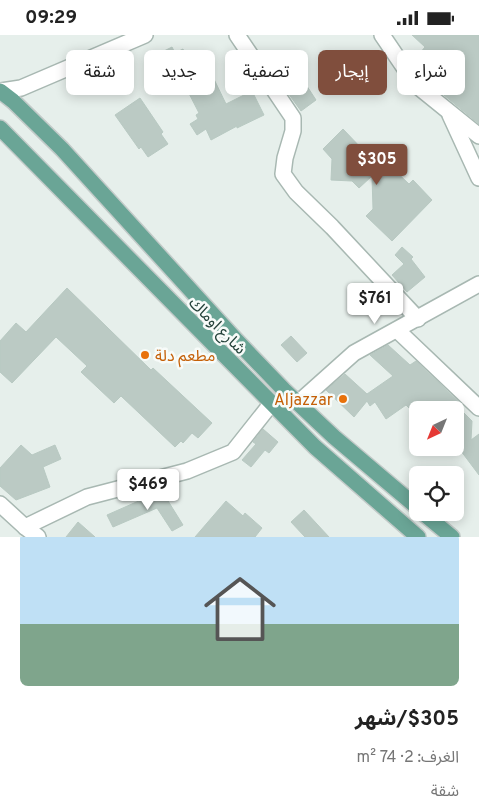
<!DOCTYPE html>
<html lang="ar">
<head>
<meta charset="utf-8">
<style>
	:root { --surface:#fff; --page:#f6f6f6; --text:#222; --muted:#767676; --accent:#804e3d }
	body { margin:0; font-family:Overpass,"Noto Sans Arabic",sans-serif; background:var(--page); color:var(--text); direction:rtl; height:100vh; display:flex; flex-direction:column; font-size:19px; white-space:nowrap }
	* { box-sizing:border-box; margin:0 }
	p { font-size:16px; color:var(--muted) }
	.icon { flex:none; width:28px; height:28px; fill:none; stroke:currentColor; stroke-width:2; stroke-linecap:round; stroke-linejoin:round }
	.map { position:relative; height:502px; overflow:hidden; direction:ltr }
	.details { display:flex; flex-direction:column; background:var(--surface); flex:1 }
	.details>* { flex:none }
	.guide { position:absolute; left:15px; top:15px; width:450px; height:45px; direction:rtl; display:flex; gap:10px }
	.needle { width:32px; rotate:223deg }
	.controls { position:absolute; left:409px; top:366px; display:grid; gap:10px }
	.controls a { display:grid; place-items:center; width:55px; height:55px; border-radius:8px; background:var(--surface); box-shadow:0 2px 12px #0003; font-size:25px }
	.price { position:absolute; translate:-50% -42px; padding:0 11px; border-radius:5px; background:#fff; color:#222; font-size:16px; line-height:32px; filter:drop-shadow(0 1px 2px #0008) }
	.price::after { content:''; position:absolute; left:50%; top:30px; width:15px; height:11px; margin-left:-8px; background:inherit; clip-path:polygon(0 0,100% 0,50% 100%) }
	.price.selected { background:var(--accent); color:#fff }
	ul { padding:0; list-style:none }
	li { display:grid; align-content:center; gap:10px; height:265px; padding:0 20px }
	li span { display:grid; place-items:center; height:155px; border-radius:8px; color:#555 }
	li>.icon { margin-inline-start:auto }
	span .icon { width:90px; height:90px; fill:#fffc; stroke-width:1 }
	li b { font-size:21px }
	.tag { padding:0 18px; border-radius:8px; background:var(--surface); box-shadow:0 2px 12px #0003; font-size:18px; line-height:45px }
	.tag.selected { background:var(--accent); color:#fff }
	.status { display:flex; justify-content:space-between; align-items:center; height:35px; padding:0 25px; background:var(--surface); direction:ltr }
	.status svg { height:14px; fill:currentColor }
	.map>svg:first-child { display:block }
	.building { fill:#bbcac4; stroke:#b8c9c2 }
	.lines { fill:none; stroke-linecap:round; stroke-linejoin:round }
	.minor-casing { stroke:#a8b8b2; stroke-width:18 }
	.primary-casing { stroke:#c2cac8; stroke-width:18 }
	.minor { stroke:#fff; stroke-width:15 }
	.primary { stroke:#6aa596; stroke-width:15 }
	.food-dot { fill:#e8710a; stroke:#f7fbf9; stroke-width:2 }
	.labels { text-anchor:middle; stroke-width:5; stroke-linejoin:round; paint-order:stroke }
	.street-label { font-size:16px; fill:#24423a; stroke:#f7fbf9 }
	.food-label { font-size:16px; fill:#c56008; stroke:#f7fbf9; text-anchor:start }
</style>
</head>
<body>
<div class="status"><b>09:29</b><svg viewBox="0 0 49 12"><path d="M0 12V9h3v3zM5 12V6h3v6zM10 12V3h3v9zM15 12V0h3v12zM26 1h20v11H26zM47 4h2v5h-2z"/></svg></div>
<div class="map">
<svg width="479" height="502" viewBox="0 0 479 502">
	<rect width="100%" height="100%" fill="#e6efeb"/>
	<g class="building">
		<path d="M 412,0 L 479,0 L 479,89 L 421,41 L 415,32 L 424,21 L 420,18 L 425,12 Z"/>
		<path d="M 172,12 L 175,18 L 183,14 L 187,25 L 190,24 L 199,43 L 211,38 L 226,69 L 252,56 L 264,80 L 237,93 L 237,91 L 211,105 L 206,94 L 197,100 L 190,89 L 198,84 L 196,80 L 199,78 L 180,41 L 168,46 L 164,36 L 167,35 L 158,19 Z"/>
		<path d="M 286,19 L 316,65 L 301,76 L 283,51 L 274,23 Z"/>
		<path d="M 140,63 L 163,97 L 161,99 L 168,109 L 148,122 L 141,112 L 139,114 L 115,80 Z"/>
		<path d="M 343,94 L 384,137 L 390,131 L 409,149 L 413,145 L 432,165 L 392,206 L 366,181 L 373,174 L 372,141 L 359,153 L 352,146 L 331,145 L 332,124 L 323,114 Z"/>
		<path d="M 402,212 L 413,222 L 411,224 L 425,242 L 407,257 L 392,240 L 404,229 L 395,220 Z"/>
		<path d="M 67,253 L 151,335 L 153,333 L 212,388 L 198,403 L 192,398 L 183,408 L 181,406 L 175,412 L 121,361 L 114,368 L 81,337 L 87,331 L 56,302 L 12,348 L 0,337 L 0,306 L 16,288 L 26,297 Z"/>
		<path d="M 291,301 L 307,318 L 297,327 L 281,310 Z"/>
		<path d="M 388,310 L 410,330 L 416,326 L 463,371 L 459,373 L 472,386 L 471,405 L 479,399 L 479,440 L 455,408 L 455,375 L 411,375 L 406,370 L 386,384 L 375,367 L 370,371 L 367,366 L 354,382 L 326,355 L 345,339 L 367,359 L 393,341 L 370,320 Z"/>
		<path d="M 263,394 L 278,407 L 269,418 L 265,415 L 251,432 L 242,425 L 256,409 L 253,407 Z"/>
		<path d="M 21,410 L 32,420 L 55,410 L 61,424 L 43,432 L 50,452 L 16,465 L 0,451 L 0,433 Z"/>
		<path d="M 160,453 L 183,490 L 172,496 L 157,473 L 113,492 L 107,480 L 150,461 L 148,459 Z"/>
		<path d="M 226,466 L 243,481 L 245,478 L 262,493 L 255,502 L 195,502 Z"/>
		<path d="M 304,475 L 329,502 L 305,502 L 291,487 Z"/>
		<path d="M 78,487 L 95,502 L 66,502 Z"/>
	</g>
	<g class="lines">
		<defs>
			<g id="minor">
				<path d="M 237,0 L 293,83 L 293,96 L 285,123 L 283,139 L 296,157 L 332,192 L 418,284"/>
				<path d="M 382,0 L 416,50 L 479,101"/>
				<path d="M 0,56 L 21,53 L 145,0"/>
				<path d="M 450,80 L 479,143"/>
				<path d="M 397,295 L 479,373"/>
				<path d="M 298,368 L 354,318 L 479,249"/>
				<path d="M 0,469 L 25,492 L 38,502"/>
				<path d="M 25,492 L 87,462 L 187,436 L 233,417 L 271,369"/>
			</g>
			<g id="primary">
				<path d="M 0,56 L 13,66 L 62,114 L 237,306 L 284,355 L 334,402 L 418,473"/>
				<path d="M 0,93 L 315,412 L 418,502"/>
				<path d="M 423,478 L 452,502"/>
			</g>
		</defs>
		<use href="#minor" class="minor-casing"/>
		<use href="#primary" class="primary-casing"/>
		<use href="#minor" class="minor"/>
		<use href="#primary" class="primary"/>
	</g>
	<g class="food-dot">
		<circle cx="145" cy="320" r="5"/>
		<circle cx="343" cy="364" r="5"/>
	</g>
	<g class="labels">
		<g class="street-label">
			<text transform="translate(218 290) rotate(45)" y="6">شارع اوماك</text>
		</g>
		<g class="food-label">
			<text x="155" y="326">مطعم دلة</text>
			<text x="333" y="370" text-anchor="end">Aljazzar</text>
		</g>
	</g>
</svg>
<div class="controls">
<a><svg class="needle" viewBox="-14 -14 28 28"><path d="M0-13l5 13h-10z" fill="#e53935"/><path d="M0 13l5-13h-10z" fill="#767676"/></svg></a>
<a><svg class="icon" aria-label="locate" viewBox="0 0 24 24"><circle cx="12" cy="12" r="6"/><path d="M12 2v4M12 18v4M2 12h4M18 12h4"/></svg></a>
</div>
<b class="price selected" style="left:377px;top:151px">$305</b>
<b class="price" style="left:375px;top:290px">$761</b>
<b class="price" style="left:148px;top:476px">$469</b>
<div class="guide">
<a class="tag">شراء</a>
<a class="tag selected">إيجار</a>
<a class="tag">تصفية</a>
<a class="tag">جديد</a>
<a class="tag">شقة</a>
</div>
</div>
<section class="details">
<ul>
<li><span style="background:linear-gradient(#bfe0f5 60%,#7fa58c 0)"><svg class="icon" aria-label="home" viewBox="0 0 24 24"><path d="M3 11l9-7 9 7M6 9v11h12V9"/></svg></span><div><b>$305/شهر</b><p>الغرف: 2 · 74 m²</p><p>شقة</p></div></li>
</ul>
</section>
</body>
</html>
